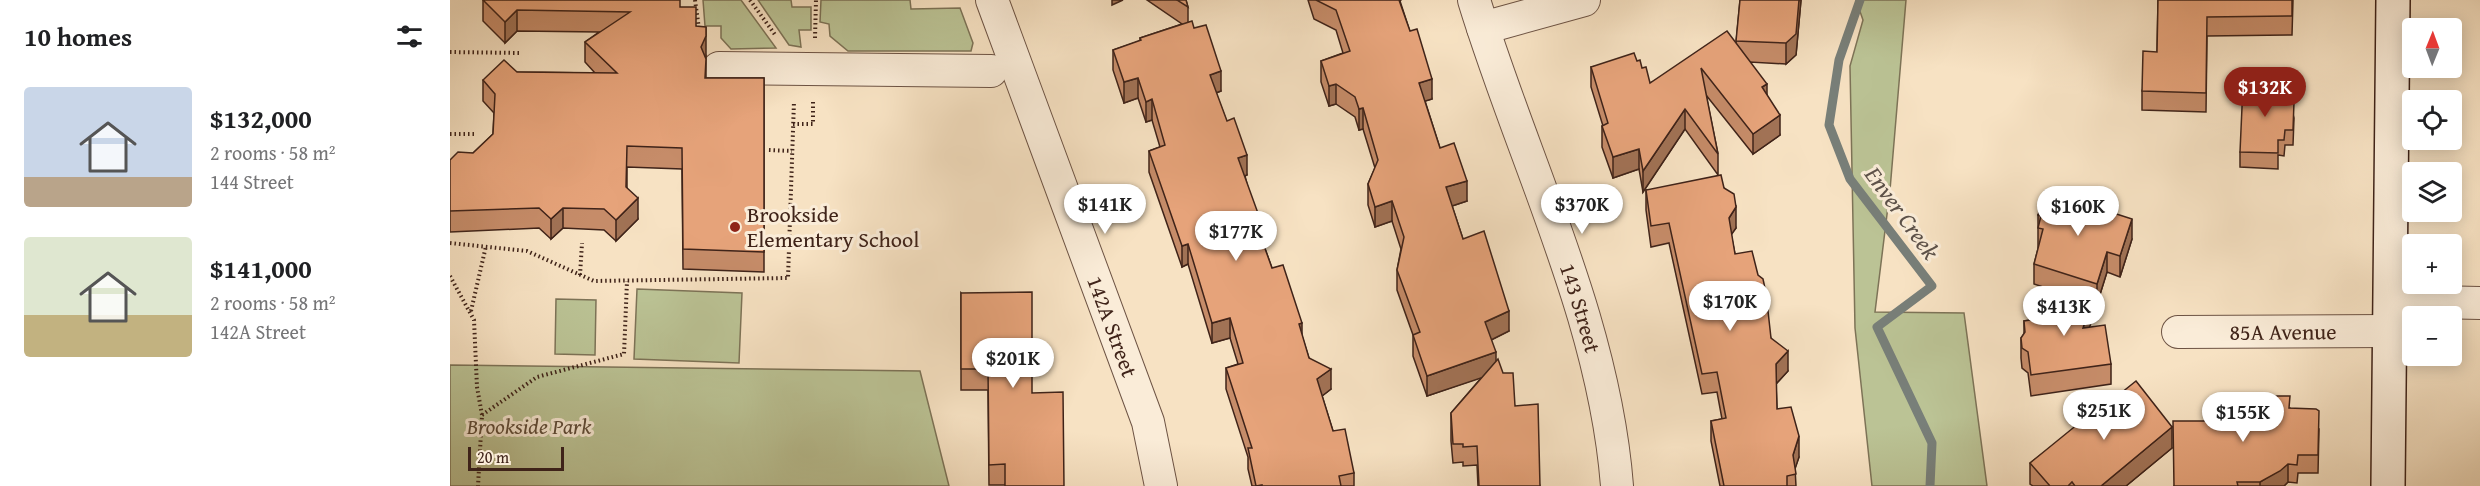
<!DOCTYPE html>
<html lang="en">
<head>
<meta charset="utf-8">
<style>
	:root { --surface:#fff; --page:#f6f6f6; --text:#202124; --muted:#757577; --accent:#8f2418 }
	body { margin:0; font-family:"Gentium Book Plus",serif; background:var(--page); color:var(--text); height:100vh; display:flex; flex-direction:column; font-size:22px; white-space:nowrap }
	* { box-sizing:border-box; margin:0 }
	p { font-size:20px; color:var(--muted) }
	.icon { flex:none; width:33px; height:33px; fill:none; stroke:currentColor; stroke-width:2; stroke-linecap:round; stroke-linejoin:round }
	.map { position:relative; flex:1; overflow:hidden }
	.drawer { display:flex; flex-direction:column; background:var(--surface); width:450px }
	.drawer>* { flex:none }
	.needle { width:39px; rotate:1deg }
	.buttons { position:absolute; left:1952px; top:18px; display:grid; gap:12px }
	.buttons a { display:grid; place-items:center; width:60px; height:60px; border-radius:6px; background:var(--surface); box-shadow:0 3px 15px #0003; font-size:30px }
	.scale { position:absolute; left:18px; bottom:15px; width:96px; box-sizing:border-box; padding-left:6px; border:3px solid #3f2319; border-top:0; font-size:16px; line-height:21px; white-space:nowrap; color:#3f2319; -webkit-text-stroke:4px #faecd8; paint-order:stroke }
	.price { position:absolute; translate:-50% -51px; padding:0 14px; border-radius:21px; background:#fff; color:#222; font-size:20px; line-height:39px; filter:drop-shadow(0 2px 3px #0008) }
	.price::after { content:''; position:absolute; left:50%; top:36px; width:18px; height:14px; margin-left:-9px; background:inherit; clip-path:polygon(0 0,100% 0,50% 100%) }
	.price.current { background:var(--accent); color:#fff }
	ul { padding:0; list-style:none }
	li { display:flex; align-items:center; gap:18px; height:150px; padding:0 24px }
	li span { display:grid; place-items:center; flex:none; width:168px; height:120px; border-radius:6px; color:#555 }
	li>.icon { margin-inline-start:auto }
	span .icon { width:72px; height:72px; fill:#fffc; stroke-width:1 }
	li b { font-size:26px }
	h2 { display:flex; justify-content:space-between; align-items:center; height:72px; padding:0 24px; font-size:26px }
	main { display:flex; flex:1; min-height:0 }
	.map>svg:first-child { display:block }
	.green { fill:#bbc395; stroke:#7d7357; stroke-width:1.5 }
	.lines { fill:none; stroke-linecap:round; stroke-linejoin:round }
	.stream { stroke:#787f79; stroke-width:9 }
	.street-casing { stroke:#6d5344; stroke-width:34 }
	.secondary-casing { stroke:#3f2319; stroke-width:36 }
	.path { stroke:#3f2319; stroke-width:4; stroke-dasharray:1.5 3; stroke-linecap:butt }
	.street { stroke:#faecd8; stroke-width:32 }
	.secondary { stroke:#faecd8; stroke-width:33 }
	.wall { fill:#c68c69; stroke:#3f2319; stroke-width:1.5 }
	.shaded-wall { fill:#a17255; stroke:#3f2319; stroke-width:1.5 }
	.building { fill:#e6a37a; stroke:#3f2319; stroke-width:1.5 }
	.poi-dot { fill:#8f2418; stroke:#faecd8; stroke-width:2 }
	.labels { text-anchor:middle; stroke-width:6; stroke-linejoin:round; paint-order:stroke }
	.poi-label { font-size:22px; fill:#3f2319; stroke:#faecd8; text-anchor:start }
	.street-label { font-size:22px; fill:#3f2319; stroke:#faecd8 }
	.park-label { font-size:22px; font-style:italic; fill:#5e4b38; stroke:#faecd8 }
	.water-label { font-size:24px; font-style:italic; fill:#5c5149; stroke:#faecd8 }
</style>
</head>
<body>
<main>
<section class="drawer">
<h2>10 homes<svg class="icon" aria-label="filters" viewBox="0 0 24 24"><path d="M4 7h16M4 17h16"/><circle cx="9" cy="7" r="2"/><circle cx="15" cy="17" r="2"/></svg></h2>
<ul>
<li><span style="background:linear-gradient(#c9d6e8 75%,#b9a48a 0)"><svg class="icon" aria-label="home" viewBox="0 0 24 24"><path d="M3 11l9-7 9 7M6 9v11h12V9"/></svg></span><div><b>$132,000</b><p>2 rooms · 58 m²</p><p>144 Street</p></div></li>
<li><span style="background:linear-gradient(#dfe7d0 65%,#c2b280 0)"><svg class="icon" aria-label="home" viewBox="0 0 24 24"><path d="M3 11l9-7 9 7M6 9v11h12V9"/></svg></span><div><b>$141,000</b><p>2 rooms · 58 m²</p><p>142A Street</p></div></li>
</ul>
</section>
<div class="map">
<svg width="2030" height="486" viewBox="0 0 2030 486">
	<rect width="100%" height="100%" fill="#f7e2c3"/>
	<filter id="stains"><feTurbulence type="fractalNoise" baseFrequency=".00333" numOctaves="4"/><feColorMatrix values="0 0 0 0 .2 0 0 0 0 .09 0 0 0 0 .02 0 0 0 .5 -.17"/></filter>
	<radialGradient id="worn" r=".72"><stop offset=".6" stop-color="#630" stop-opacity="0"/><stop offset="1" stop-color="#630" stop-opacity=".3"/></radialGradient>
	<g class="green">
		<path d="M 253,0 L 291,0 L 326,48 L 281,49 L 271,38 L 271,26 L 255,26 Z"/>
		<path d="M 308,0 L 341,0 L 342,7 L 361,7 L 361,30 L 349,30 L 351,47 L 339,45 Z"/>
		<path d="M 371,0 L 460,0 L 461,9 L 510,8 L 523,43 L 521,51 L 398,51 L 380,36 L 379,24 L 370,22 Z"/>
		<path d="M 1406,0 L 1456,0 L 1440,190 L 1425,312 L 1514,313 L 1537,486 L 1422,486 L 1405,328 L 1400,66 L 1413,20 Z"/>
		<path d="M 187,289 L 292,293 L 289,363 L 184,359 Z"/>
		<path d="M 106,299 L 146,300 L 145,355 L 105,354 Z"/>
		<path d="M 0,365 L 470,371 L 499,486 L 0,486 Z"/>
	</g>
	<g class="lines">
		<path class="stream" d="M 1410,0 L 1389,60 L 1379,125 L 1400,179 L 1482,286 L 1427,327 L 1482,443 L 1480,486"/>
		<defs>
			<g id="street">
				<path id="s1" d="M 542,0 L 698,422 L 711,486"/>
				<path id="s2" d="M 1024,0 C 1073,161 1154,317 1167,486"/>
				<path d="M 1033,28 L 1134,0"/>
				<path d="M 269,68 L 541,71"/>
				<path d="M 1940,301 L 2030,303"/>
				<path id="s3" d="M 1728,332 L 1939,331"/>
			</g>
			<path id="secondary" d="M 1938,486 L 1943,0"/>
		</defs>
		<use href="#street" class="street-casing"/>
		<use href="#secondary" class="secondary-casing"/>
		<g class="path">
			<path d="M 245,0 L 249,29"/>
			<path d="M 300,0 L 326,36"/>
			<path d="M 365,38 L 366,0"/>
			<path d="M 0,52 L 70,53"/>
			<path d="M 343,124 L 363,124 L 363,100"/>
			<path d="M 0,134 L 27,134"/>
			<path d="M 319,150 L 342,151"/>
			<path d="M 0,243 L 77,251 L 144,281 L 338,278 L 344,101"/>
			<path d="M 130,275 L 132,243"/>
			<path d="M 0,276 L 24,320 L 27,387 L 32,415 L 28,486"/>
			<path d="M 21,311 L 36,246"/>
			<path d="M 32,415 L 87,377 L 174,354 L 177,281"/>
		</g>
		<use href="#street" class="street"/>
		<use href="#secondary" class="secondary"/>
	</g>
	<g class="wall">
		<path d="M 33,0 L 230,7 L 246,26 L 256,56 L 256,78 L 314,78 L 314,272 L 233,269 L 232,169 L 177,167 L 177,188 L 188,219 L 166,241 L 154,230 L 113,228 L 101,239 L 89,228 L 0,232 L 0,160 L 23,153 L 43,134 L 44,113 L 33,101 L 33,80 L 67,72 L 145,73 L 135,62 L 135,42 L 149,32 L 67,31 L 55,43 L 33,21 Z"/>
		<path d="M 697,0 L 736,0 L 738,7 L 738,22 L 744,28 L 771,91 L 766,93 L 797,175 L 795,176 L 809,232 L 822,268 L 852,336 L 859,358 L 881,389 L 872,396 L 883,431 L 904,473 L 904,486 L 802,486 L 798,469 L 798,457 L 776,389 L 776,368 L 788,364 L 780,338 L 762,343 L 738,264 L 732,267 L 699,172 L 699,151 L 710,147 L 702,120 L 696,122 L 688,98 L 674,103 L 663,70 L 663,50 L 690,41 L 690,38 L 732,24 Z"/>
		<path d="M 858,0 L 951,0 L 950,1 L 982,99 L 975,101 L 990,148 L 1017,201 L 1002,206 L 1013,239 L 1059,331 L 1041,340 L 1046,362 L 1065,406 L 1090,486 L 1028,486 L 1027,465 L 1013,466 L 1013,462 L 1003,463 L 1001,441 L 1001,413 L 1032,377 L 977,396 L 963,356 L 963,335 L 947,290 L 947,270 L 951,249 L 942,221 L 925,227 L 918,205 L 918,184 L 925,168 L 913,129 L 909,130 L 905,117 L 886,104 L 879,106 L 871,82 L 871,61 L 893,53 L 886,30 L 864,19 Z"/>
		<path d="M 1290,0 L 1351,0 L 1346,55 L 1336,64 L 1300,62 L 1317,95 L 1330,135 L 1303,154 L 1256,95 L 1268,154 L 1268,175 L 1235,129 L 1193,192 L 1189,169 L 1163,178 L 1152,147 L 1152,126 L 1153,126 L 1141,87 L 1141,67 L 1187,61 L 1192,68 L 1200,83 L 1286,43 Z"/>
		<path d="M 1708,0 L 1843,0 L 1842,35 L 1757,36 L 1756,112 L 1692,110 L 1692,91 L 1707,52 Z"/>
		<path d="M 1840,102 L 1844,118 L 1843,145 L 1835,145 L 1834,156 L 1828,155 L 1828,169 L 1790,167 L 1790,152 Z"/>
		<path d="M 1274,188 L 1286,228 L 1281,234 L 1285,254 L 1321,338 L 1338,371 L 1326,384 L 1327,409 L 1349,457 L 1345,468 L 1346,486 L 1270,486 L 1261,441 L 1261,421 L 1272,419 L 1267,392 L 1252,394 L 1219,243 L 1201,247 L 1196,210 L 1196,190 Z"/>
		<path d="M 1588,215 L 1682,239 L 1670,277 L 1657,272 L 1647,304 L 1643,303 L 1643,316 L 1639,327 L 1661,364 L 1661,384 L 1581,396 L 1578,373 L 1572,368 L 1571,358 L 1571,338 L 1574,334 L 1574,321 L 1584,320 L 1584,303 L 1626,298 L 1584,284 L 1584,264 L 1588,249 Z"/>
		<path d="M 511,293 L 582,393 L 555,485 L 539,485 L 538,390 L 511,390 Z"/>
		<path d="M 1666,397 L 1722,448 L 1676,486 L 1583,486 L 1580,484 L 1580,463 Z"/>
		<path d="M 1840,408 L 1869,429 L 1868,473 L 1848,473 L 1847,483 L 1838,482 L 1834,486 L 1724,486 L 1801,412 Z"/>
	</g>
	<g class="shaded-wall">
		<path d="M 662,0 L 673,0 L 662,5 Z"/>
		<path d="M 1349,0 L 1351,0 L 1346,55 L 1336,64 L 1336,43 Z"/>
		<path d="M 67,10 L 67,31 L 55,43 L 55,22 Z"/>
		<path d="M 256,27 L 256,56 L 251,67 L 251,47 Z"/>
		<path d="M 771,71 L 771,91 L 760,95 L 760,75 Z"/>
		<path d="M 688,78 L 688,98 L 674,103 L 674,82 Z"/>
		<path d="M 982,79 L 982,99 L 969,103 L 969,83 Z"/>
		<path d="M 886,84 L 886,104 L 879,106 L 879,86 Z"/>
		<path d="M 1317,84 L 1317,104 L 1312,87 Z"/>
		<path d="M 702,99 L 702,120 L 696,122 L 696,102 Z"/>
		<path d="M 913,108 L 913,129 L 909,130 L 909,109 Z"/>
		<path d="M 1235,109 L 1235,129 L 1193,192 L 1193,171 Z"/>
		<path d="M 1330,115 L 1330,135 L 1303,154 L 1303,134 Z"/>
		<path d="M 1189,149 L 1189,169 L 1163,178 L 1163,157 Z"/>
		<path d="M 797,155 L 797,175 L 788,178 L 788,158 Z"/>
		<path d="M 1017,181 L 1017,201 L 996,208 L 996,187 Z"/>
		<path d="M 188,198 L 188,219 L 166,241 L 166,220 Z"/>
		<path d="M 942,201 L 942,221 L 925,227 L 925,207 Z"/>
		<path d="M 1286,207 L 1286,228 L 1279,238 L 1279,218 Z"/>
		<path d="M 113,208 L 113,228 L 101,239 L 101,219 Z"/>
		<path d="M 809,216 L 809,236 L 804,218 Z"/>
		<path d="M 1682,219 L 1682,239 L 1670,277 L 1670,256 Z"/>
		<path d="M 738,244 L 738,264 L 732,267 L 732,246 Z"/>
		<path d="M 1657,252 L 1657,272 L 1647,304 L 1647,284 Z"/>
		<path d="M 1643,295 L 1643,316 L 1633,349 L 1633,328 Z"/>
		<path d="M 1059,311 L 1059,331 L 1035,343 L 1035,322 Z"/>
		<path d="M 780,318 L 780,338 L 762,343 L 762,323 Z"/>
		<path d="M 852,323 L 852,343 L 849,324 Z"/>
		<path d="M 1338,351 L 1338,371 L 1326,384 L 1326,364 Z"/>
		<path d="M 1046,352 L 1046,373 L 977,396 L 977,376 Z"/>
		<path d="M 881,369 L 881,389 L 867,400 L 867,379 Z"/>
		<path d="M 1722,427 L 1722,448 L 1676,486 L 1651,486 Z"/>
		<path d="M 1349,436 L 1349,457 L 1343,475 L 1343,455 Z"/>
		<path d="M 1838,464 L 1838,482 L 1834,486 L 1810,486 L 1810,482 Z"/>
	</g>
	<g class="building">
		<path d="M 33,0 L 230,0 L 230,7 L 246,7 L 246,26 L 256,27 L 256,36 L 251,47 L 256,59 L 255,78 L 314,78 L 314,252 L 233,249 L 232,148 L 177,146 L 176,187 L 188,198 L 166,220 L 154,209 L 113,208 L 101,219 L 89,208 L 0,211 L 0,160 L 8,152 L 23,153 L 43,134 L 45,94 L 33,80 L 54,60 L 67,72 L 167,73 L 135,42 L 180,12 L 67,10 L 55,22 Z"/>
		<path d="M 727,0 L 736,0 L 738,7 Z"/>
		<path d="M 866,0 L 949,0 L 960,31 L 967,29 L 982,79 L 969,83 L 990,148 L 1004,143 L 1017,181 L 996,187 L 1013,239 L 1034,231 L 1059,311 L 1035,322 L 1046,352 L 977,376 L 963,335 L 970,332 L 947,270 L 954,237 L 942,201 L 925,207 L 918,184 L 928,160 L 913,108 L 909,109 L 905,97 L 886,84 L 879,86 L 871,61 L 900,51 L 886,10 Z"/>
		<path d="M 1290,0 L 1349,0 L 1346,34 L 1336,43 L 1286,41 Z"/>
		<path d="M 1708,0 L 1842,0 L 1842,16 L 1757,17 L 1756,93 L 1692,91 L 1693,51 L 1707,52 Z"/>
		<path d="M 742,21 L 744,28 L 756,25 L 771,71 L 760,75 L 777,121 L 784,118 L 797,155 L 788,158 L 809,216 L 804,218 L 822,268 L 833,265 L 852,323 L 849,324 L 859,358 L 881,369 L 867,379 L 883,431 L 895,429 L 904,473 L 889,476 L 891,486 L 812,486 L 812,485 L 806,486 L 798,448 L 802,448 L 776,368 L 793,363 L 780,318 L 762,323 L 738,244 L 732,246 L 699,151 L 715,145 L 702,99 L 696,102 L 688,78 L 674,82 L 663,50 L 691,40 L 690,38 Z"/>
		<path d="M 1277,31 L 1317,84 L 1312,87 L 1330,115 L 1303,134 L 1251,68 L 1268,154 L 1235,109 L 1193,171 L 1189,149 L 1163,157 L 1152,126 L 1158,123 L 1141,67 L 1184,53 L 1187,61 L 1190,60 L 1192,68 L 1196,67 L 1200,83 Z"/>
		<path d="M 1793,85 L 1840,86 L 1839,102 L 1844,102 L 1843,130 L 1835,130 L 1834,140 L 1828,140 L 1828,153 L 1790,152 Z"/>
		<path d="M 1271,175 L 1274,188 L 1284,194 L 1286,207 L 1279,218 L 1285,254 L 1302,251 L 1308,275 L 1313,279 L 1316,293 L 1321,338 L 1338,351 L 1326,364 L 1327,409 L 1341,407 L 1349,436 L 1343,455 L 1346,474 L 1337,476 L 1337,486 L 1274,486 L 1261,421 L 1276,418 L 1267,372 L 1252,374 L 1219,223 L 1201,226 L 1196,190 Z"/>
		<path d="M 1595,191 L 1682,219 L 1670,256 L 1657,252 L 1647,284 L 1584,264 L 1593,229 L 1588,228 L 1591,216 L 1588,215 Z"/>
		<path d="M 582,292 L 582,393 L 613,392 L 614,486 L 555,486 L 555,464 L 539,465 L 538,369 L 511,369 L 511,293 Z"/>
		<path d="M 1643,295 L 1633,328 L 1655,325 L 1661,364 L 1581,375 L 1578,352 L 1572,348 L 1571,338 L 1575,332 L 1574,321 L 1586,319 L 1584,303 Z"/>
		<path d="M 1048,359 L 1053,373 L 1063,373 L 1065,406 L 1088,404 L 1090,486 L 1029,486 L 1027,446 L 1013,447 L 1013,444 L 1003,444 L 1001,413 Z"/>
		<path d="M 1686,381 L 1722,427 L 1651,486 L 1625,486 L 1622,482 L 1618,486 L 1600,486 L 1580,463 L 1666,393 L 1666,397 Z"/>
		<path d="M 1803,396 L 1840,396 L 1839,408 L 1866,409 L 1869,411 L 1868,455 L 1848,455 L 1847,465 L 1838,464 L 1830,471 L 1810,482 L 1787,482 L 1788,486 L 1724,486 L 1723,421 L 1755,421 L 1754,411 L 1801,412 Z"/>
	</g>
	<circle class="poi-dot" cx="285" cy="227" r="6"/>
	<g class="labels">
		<g class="poi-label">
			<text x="297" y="222">Brookside<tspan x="297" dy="25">Elementary School</tspan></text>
		</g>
		<g class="street-label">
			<text dy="8" stroke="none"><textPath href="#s2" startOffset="326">143 Street</textPath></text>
			<text dy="8" stroke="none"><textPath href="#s1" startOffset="348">142A Street</textPath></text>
			<text dy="8" stroke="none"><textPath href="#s3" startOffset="105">85A Avenue</textPath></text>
		</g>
		<g class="park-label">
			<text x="79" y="434">Brookside Park</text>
		</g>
		<g class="water-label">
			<text transform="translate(1452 213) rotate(54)" y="8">Enver Creek</text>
		</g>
	</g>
	<rect width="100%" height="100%" filter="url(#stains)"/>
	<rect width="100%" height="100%" fill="url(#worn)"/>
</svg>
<div class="buttons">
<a><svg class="needle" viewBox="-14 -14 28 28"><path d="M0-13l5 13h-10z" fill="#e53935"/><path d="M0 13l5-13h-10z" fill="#757577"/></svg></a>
<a><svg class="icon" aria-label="locate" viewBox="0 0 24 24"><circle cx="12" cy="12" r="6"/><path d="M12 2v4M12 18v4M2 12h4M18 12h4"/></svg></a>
<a><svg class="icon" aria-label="layers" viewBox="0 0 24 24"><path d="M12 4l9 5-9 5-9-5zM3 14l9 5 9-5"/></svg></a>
<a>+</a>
<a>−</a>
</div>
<div class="scale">20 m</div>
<b class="price current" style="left:1815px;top:118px">$132K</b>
<b class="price" style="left:655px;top:235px">$141K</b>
<b class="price" style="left:1132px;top:235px">$370K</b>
<b class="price" style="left:1628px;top:237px">$160K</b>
<b class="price" style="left:786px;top:262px">$177K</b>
<b class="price" style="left:1280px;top:332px">$170K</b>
<b class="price" style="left:1614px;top:337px">$413K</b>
<b class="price" style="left:563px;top:389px">$201K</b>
<b class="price" style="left:1654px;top:441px">$251K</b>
<b class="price" style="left:1793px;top:443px">$155K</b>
</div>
</main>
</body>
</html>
